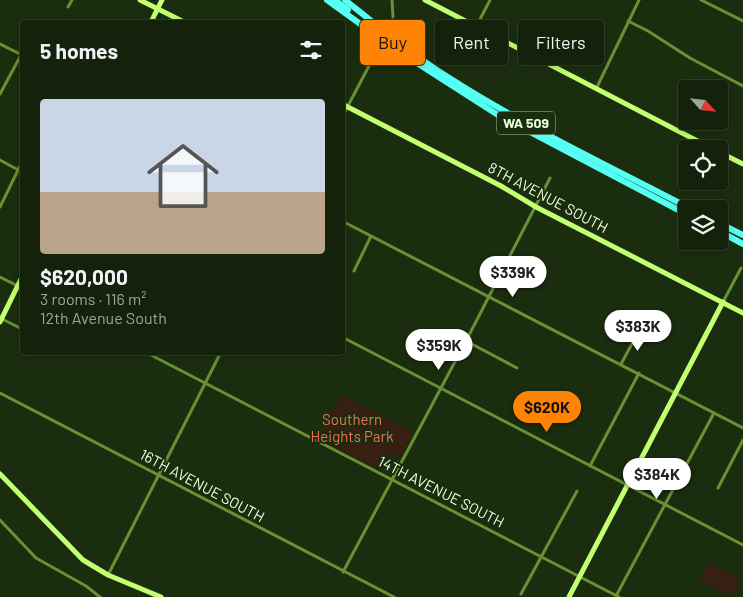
<!DOCTYPE html>
<html lang="en">
<head>
<meta charset="utf-8">
<style>
	:root { --surface:#14220b; --page:#212f19; --text:#f1f3f6; --muted:#9da49d; --line:#333f2c; --accent:#ff8406 }
	body { margin:0; font-family:Barlow,sans-serif; background:var(--page); color:var(--text); height:100vh; display:flex; flex-direction:column; font-size:19px; white-space:nowrap }
	* { box-sizing:border-box; margin:0 }
	p { font-size:16px; color:var(--muted) }
	.icon { flex:none; width:28px; height:28px; fill:none; stroke:currentColor; stroke-width:2; stroke-linecap:round; stroke-linejoin:round }
	.map { position:relative; flex:1; overflow:hidden }
	.drawer { position:absolute; left:20px; top:20px; width:325px; height:335px; display:flex; flex-direction:column; background:var(--surface); border-radius:5px; box-shadow:0 2px 8px #0003,0 0 0 1px var(--line) }
	.drawer>* { flex:none }
	.top-card { position:absolute; left:360px; top:20px; width:308px; height:45px; display:flex; gap:10px }
	.needle { width:32px; rotate:117deg }
	.fabs { position:absolute; left:678px; top:80px; display:grid; gap:10px }
	.fabs a { display:grid; place-items:center; width:50px; height:50px; border-radius:5px; background:var(--surface); box-shadow:0 2px 8px #0003,0 0 0 1px var(--line); font-size:25px }
	.price { position:absolute; translate:-50% -42px; padding:0 11px; border-radius:18px; background:#fff; color:#222; font-size:16px; line-height:32px; filter:drop-shadow(0 1px 2px #0008) }
	.price::after { content:''; position:absolute; left:50%; top:30px; width:15px; height:11px; margin-left:-8px; background:inherit; clip-path:polygon(0 0,100% 0,50% 100%) }
	.price.current { background:var(--accent); color:#111 }
	ul { padding:0; list-style:none }
	li { display:grid; align-content:center; gap:10px; height:265px; padding:0 20px }
	li+li { border-top:1px solid var(--line) }
	li span { display:grid; place-items:center; height:155px; border-radius:5px; color:#555 }
	li>.icon { margin-inline-start:auto }
	span .icon { width:90px; height:90px; fill:#fffc; stroke-width:1 }
	li b { font-size:21px }
	h2 { display:flex; justify-content:space-between; align-items:center; height:60px; padding:0 20px; font-size:21px }
	.chip { padding:0 18px; border-radius:5px; background:var(--surface); box-shadow:0 2px 8px #0003,0 0 0 1px var(--line); font-size:18px; line-height:45px }
	.chip.current { background:var(--accent); color:#111 }
	.map>svg:first-child { display:block }
	.green { fill:#371f11 }
	.lines { fill:none; stroke-linecap:round; stroke-linejoin:round }
	.street { stroke:#689035; stroke-width:3 }
	.secondary { stroke:#c2ff71; stroke-width:5 }
	.highway { stroke:#55fff3; stroke-width:6 }
	.labels { text-anchor:middle; stroke-width:4; stroke-linejoin:round; paint-order:stroke }
	.shield { fill:#1b2d0f; stroke:#adc09d; stroke-width:1 }
	.shield-label { font-size:14px; font-weight:bold; fill:#ecffda }
	.street-label { font-size:15px; fill:#ecffda; stroke:#1b2d0f }
	.park-label { font-size:15px; fill:#eb715a; stroke:#1b2d0f }
</style>
</head>
<body>
<div class="map">
<svg width="743" height="597" viewBox="0 0 743 597">
	<rect width="100%" height="100%" fill="#1b2d0f"/>
	<g class="green">
		<path d="M 341,395 L 413,432 L 400,457 L 390,452 L 381,470 L 318,438 Z"/>
		<path d="M 709,563 L 741,579 L 732,597 L 700,580 Z"/>
	</g>
	<g class="lines">
		<g class="street">
			<path d="M 392,0 L 393,17"/>
			<path d="M 701,0 L 743,21"/>
			<path d="M 68,7 L 72,0"/>
			<path d="M 628,21 L 648,31 L 690,58 L 743,86"/>
			<path d="M 476,27 L 490,0"/>
			<path d="M 0,44 L 22,55"/>
			<path d="M 596,89 L 639,0"/>
			<path d="M 0,94 L 21,55"/>
			<path d="M 342,117 L 378,49"/>
			<path d="M 0,160 L 22,172"/>
			<path d="M 0,207 L 22,162"/>
			<path d="M 342,221 L 743,428"/>
			<path d="M 354,271 L 371,236"/>
			<path d="M 0,277 L 22,288"/>
			<path d="M 723,302 L 741,268"/>
			<path d="M 2,319 L 20,328"/>
			<path d="M 342,337 L 743,545"/>
			<path d="M 466,341 L 517,368"/>
			<path d="M 145,352 L 619,597"/>
			<path d="M 621,364 L 633,342 L 633,336"/>
			<path d="M 0,393 L 394,597"/>
			<path d="M 590,466 L 639,373"/>
			<path d="M 718,488 L 743,440"/>
			<path d="M 0,520 L 36,558 L 86,586 L 100,597"/>
			<path d="M 343,572 L 466,341 L 550,178"/>
			<path d="M 108,575 L 221,352"/>
			<path d="M 521,594 L 577,491"/>
			<path d="M 616,596 L 714,413"/>
		</g>
		<g class="secondary">
			<path d="M 140,0 L 184,22"/>
			<path d="M 425,0 L 713,149"/>
			<path d="M 151,22 L 162,0"/>
			<path d="M 342,104 L 501,186 L 536,207 L 743,313"/>
			<path d="M 719,152 L 743,164"/>
			<path d="M 0,322 L 22,277"/>
			<path d="M 0,474 L 83,560 L 108,575 L 161,597"/>
			<path d="M 569,597 L 723,302"/>
		</g>
		<g class="highway">
			<path d="M 327,0 L 395,49 L 498,115 L 686,214"/>
			<path d="M 335,0 L 348,10"/>
			<path d="M 345,0 C 380,28 414,56 451,79 C 528,128 611,167 691,209"/>
			<path d="M 719,223 L 743,235"/>
			<path d="M 719,231 L 743,244"/>
		</g>
	</g>
	<g class="labels">
		<rect class="shield" x="497" y="111.5" width="58" height="23" rx="4"/>
		<g class="shield-label">
			<text x="526" y="128">WA 509</text>
		</g>
		<g class="street-label">
			<text transform="translate(548 198) rotate(28)" y="5">8TH AVENUE SOUTH</text>
			<text transform="translate(202 486) rotate(28)" y="5">16TH AVENUE SOUTH</text>
			<text transform="translate(441 492) rotate(27)" y="5">14TH AVENUE SOUTH</text>
		</g>
		<g class="park-label">
			<text x="352" y="425">Southern<tspan x="352" dy="17">Heights Park</tspan></text>
		</g>
	</g>
</svg>
<div class="fabs">
<a><svg class="needle" viewBox="-14 -14 28 28"><path d="M0-13l5 13h-10z" fill="#e53935"/><path d="M0 13l5-13h-10z" fill="#9da49d"/></svg></a>
<a><svg class="icon" aria-label="locate" viewBox="0 0 24 24"><circle cx="12" cy="12" r="6"/><path d="M12 2v4M12 18v4M2 12h4M18 12h4"/></svg></a>
<a><svg class="icon" aria-label="layers" viewBox="0 0 24 24"><path d="M12 4l9 5-9 5-9-5zM3 14l9 5 9-5"/></svg></a>
</div>
<b class="price" style="left:513px;top:298px">$339K</b>
<b class="price" style="left:638px;top:352px">$383K</b>
<b class="price" style="left:439px;top:371px">$359K</b>
<b class="price current" style="left:547px;top:433px">$620K</b>
<b class="price" style="left:657px;top:500px">$384K</b>
<div class="top-card">
<a class="chip current">Buy</a>
<a class="chip">Rent</a>
<a class="chip">Filters</a>
</div>
<section class="drawer">
<h2>5 homes<svg class="icon" aria-label="filters" viewBox="0 0 24 24"><path d="M4 7h16M4 17h16"/><circle cx="9" cy="7" r="2"/><circle cx="15" cy="17" r="2"/></svg></h2>
<ul>
<li><span style="background:linear-gradient(#c9d6e8 60%,#b9a48a 0)"><svg class="icon" aria-label="home" viewBox="0 0 24 24"><path d="M3 11l9-7 9 7M6 9v11h12V9"/></svg></span><div><b>$620,000</b><p>3 rooms · 116 m²</p><p>12th Avenue South</p></div></li>
</ul>
</section>
</div>
</body>
</html>
